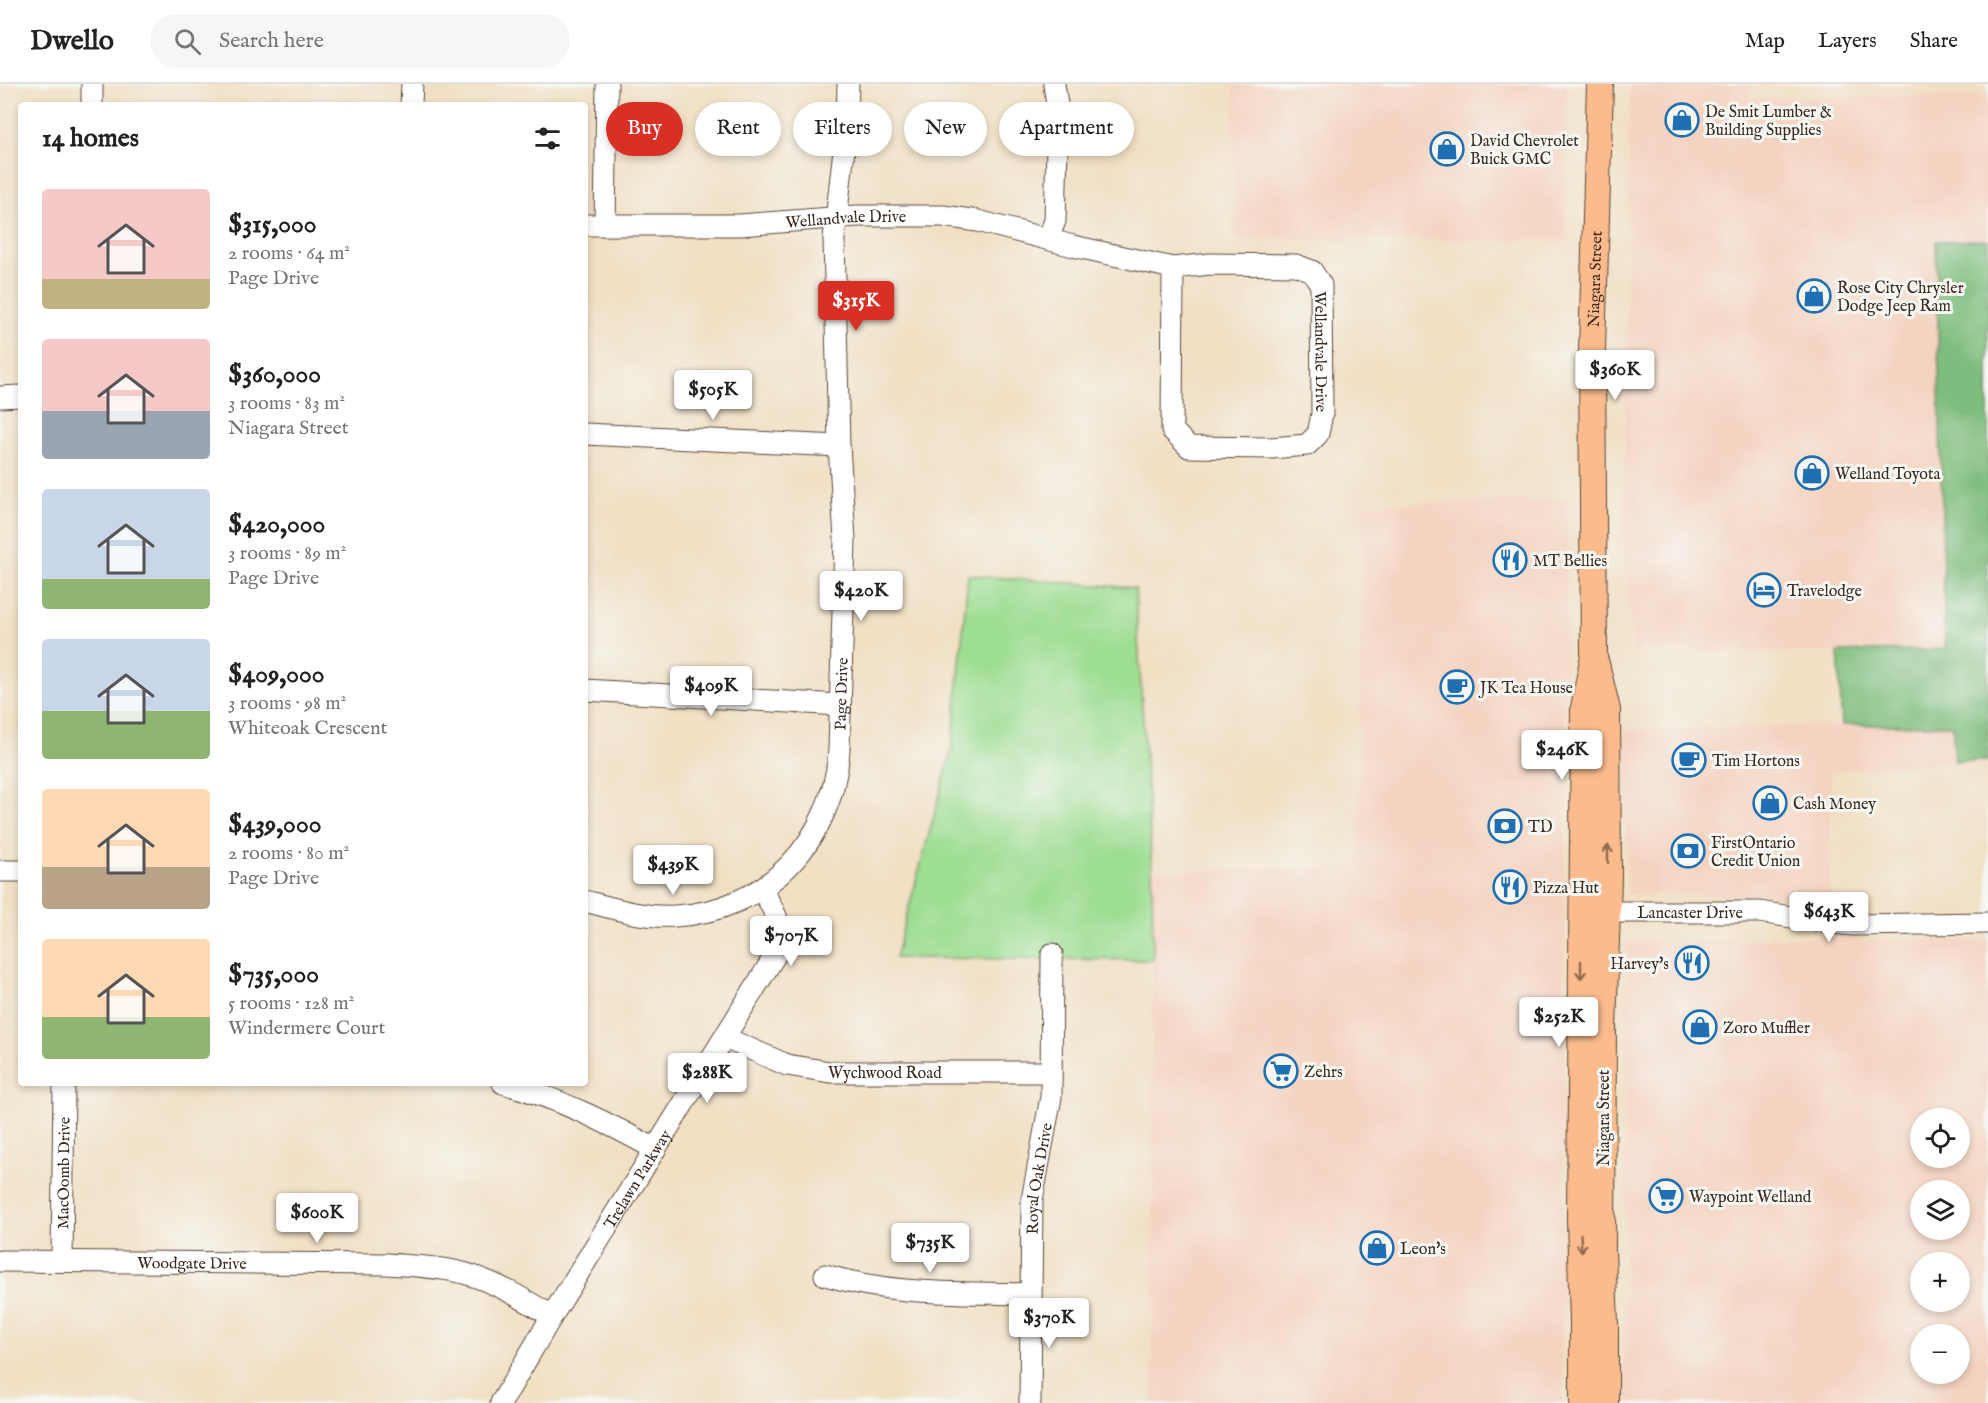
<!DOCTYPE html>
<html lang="en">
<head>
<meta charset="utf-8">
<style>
	:root { --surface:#fff; --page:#f6f6f6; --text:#222; --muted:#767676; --line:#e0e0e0; --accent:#d93025 }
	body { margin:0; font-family:"IM FELL English",serif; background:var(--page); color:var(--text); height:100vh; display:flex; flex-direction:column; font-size:22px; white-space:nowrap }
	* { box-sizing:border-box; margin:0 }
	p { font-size:20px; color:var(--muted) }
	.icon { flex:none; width:33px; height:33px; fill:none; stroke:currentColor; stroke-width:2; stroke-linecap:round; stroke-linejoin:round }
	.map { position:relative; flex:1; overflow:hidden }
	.drawer { position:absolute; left:18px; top:18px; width:570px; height:984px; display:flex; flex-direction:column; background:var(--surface); border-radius:6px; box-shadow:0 3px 9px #0003 }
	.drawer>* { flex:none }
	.top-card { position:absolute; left:606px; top:18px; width:570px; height:54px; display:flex; gap:12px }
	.controls { position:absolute; left:1910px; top:1024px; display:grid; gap:12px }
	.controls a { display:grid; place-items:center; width:60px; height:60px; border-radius:50%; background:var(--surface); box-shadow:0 3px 9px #0003; font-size:30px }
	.price { position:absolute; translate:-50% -51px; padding:0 14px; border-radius:6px; background:#fff; color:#222; font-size:20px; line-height:39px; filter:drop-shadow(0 2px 3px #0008) }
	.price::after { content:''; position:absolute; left:50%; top:36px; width:18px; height:14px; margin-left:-9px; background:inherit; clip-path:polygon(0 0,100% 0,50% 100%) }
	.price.current { background:var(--accent); color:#fff }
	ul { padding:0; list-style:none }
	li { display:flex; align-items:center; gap:18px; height:150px; padding:0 24px }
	li span { display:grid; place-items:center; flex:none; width:168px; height:120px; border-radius:6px; color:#555 }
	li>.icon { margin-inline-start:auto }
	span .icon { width:72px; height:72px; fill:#fffc; stroke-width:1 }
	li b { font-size:26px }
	h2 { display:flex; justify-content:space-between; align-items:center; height:72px; padding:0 24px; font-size:26px }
	.tag { padding:0 21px; border-radius:27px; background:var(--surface); box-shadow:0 3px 9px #0003; font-size:21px; line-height:54px }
	.tag.current { background:var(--accent); color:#fff }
	header { display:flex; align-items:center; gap:36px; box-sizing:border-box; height:84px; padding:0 30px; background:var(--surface); border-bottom:2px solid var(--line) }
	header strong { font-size:28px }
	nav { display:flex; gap:33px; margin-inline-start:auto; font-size:21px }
	.search { width:420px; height:54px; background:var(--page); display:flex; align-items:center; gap:15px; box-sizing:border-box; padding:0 21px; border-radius:33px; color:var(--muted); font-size:22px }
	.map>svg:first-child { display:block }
	.built { fill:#f4d3c0; fill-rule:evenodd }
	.green { fill:#9ede93; stroke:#6c8458; stroke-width:1.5 }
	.forest { fill:#7ebd7d; stroke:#5c744e; stroke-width:1.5 }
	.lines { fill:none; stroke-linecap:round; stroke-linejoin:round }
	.minor-casing { stroke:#564537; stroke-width:23 }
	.major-casing { stroke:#564537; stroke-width:28 }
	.minor { stroke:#fff; stroke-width:21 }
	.major { stroke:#fbbb8d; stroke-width:26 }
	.oneway { stroke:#916b50 }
	.labels { text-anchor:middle; stroke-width:6; stroke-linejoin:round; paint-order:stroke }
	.poi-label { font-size:16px; fill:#3b2a1e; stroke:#f6f6f2; text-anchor:start }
	.street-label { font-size:16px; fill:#3b2a1e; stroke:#f6f6f2 }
</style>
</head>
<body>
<header>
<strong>Dwello</strong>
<div class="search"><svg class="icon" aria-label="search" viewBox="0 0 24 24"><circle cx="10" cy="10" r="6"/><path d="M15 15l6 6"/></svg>Search here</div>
<nav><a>Map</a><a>Layers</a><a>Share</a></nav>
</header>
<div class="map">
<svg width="1988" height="1319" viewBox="0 0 1988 1319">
	<rect width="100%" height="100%" fill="#f6f6f2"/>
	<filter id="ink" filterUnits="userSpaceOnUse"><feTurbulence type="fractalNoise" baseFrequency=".0167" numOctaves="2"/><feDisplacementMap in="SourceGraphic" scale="12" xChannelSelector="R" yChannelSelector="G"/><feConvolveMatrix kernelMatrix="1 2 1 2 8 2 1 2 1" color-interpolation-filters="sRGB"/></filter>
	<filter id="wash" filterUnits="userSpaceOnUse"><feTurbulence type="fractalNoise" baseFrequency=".008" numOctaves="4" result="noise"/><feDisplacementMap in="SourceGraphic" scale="24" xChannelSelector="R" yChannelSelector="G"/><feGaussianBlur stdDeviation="1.35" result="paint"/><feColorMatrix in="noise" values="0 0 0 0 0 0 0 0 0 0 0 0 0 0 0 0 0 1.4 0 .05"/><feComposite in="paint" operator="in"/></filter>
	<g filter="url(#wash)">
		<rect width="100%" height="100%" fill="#f1e0c4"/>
		<g class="built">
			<path d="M 1233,0 L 1568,0 L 1566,157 L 1234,154 Z"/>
			<path d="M 1630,0 L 1750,0 L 1750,14 L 1988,11 L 1988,156 L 1936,157 L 1945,565 L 1838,568 L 1633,566 L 1623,467 Z"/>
			<path d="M 1567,415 L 1562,1319 L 1153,1319 L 1152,787 L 1358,783 L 1362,420 Z"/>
			<path d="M 1842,641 L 1952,641 L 1955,677 L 1831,687 L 1830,814 L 1628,810 L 1623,646 Z"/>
			<path d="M 1800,853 L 1988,857 L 1988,1319 L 1624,1319 L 1626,859 L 1641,857 L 1694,858 ZM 1920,1035 L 1959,1035 L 1959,1074 L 1920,1074 ZM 1920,1107 L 1959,1107 L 1959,1146 L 1920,1146 ZM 1920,1179 L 1959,1179 L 1959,1218 L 1920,1218 ZM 1920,1251 L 1959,1251 L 1959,1290 L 1920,1290 Z"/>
		</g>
		<path class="green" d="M 968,491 L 1135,504 L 1152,787 L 1153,876 L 895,874 L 952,666 Z"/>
		<path class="forest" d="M 1988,156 L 1988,677 L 1955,677 L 1952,641 L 1842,641 L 1838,568 L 1945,565 L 1936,157 Z"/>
	</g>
	<g filter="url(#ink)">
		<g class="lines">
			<defs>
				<g id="minor">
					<path d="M 92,0 L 92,21"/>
					<path d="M 411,21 L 412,0"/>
					<path id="s1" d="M 585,141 L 740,141 L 858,132 L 943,132 L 978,137 L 1073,162 L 1173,184 L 1210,180 L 1296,181 L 1312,187 L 1321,201 L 1322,330 L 1318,350 L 1307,361 L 1271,364 L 1189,363 L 1172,346 L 1173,184"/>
					<path d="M 605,141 L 607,0"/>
					<path d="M 1048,154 L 1055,137 L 1058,27 L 1054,0"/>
					<path d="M 0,313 L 21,312"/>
					<path d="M 585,350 L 839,362"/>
					<path d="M 585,606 L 840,621"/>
					<path d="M 0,787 L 21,787"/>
					<path id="s2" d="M 585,817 C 615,825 644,834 675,832 C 767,827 833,757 839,666 L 845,455 L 839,362 L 834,154 L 847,39 L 848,0"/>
					<path id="s3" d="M 1591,828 L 1759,828 L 1831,839 L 1853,841 L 1988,839"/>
					<path id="s4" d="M 725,954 L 787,981 L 830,988 L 1051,988"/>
					<path d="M 503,999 C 558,1014 606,1038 655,1065"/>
					<path id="s5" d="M 0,1177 L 388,1180 C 414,1182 442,1183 467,1190 C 497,1199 525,1216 552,1232"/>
					<path id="s6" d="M 62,1177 L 64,999"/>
					<path d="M 825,1191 C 896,1212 958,1208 1031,1210"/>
					<path id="s7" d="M 501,1319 L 552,1232 L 779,865 C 784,841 773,825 762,805"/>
					<path id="s8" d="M 1030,1319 L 1032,1116 L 1051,1013 L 1052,870"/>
				</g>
				<g id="major">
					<path d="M 1596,580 L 1607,626 L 1608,794 L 1603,945 L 1602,1167 L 1605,1238 L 1605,1319"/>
					<path id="s9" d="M 1583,1319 L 1583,1238 L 1580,1136 L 1584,624 L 1594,571 L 1592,266 L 1600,0"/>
				</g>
			</defs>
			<use href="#minor" class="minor-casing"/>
			<use href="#major" class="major-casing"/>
			<use href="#minor" class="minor"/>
			<use href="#major" class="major"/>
		</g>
		<defs><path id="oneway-shaft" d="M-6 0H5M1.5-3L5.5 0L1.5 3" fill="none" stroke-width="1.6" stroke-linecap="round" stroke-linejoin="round" transform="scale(1.5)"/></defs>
		<g class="oneway">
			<use href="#oneway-shaft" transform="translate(1608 770) rotate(-90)"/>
			<use href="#oneway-shaft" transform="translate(1581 886) rotate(90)"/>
			<use href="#oneway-shaft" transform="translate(1581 1159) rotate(87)"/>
		</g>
	</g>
	<defs>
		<symbol id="shop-ring" viewBox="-11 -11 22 22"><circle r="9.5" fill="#f6f6f2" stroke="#1f6fb2" stroke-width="1.5"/><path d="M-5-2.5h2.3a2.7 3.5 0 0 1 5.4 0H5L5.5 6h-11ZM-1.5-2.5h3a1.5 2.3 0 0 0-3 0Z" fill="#1f6fb2"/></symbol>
		<symbol id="restaurant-ring" viewBox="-11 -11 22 22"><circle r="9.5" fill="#f6f6f2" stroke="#1f6fb2" stroke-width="1.5"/><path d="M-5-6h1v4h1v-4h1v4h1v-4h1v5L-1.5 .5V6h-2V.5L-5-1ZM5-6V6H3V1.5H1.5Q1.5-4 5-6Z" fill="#1f6fb2"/></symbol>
		<symbol id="hotel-ring" viewBox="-11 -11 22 22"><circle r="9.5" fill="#f6f6f2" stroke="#1f6fb2" stroke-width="1.5"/><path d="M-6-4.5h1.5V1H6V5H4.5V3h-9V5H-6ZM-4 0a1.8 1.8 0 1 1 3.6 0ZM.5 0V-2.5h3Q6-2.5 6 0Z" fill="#1f6fb2"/></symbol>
		<symbol id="cafe-ring" viewBox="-11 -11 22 22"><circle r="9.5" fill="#f6f6f2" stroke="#1f6fb2" stroke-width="1.5"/><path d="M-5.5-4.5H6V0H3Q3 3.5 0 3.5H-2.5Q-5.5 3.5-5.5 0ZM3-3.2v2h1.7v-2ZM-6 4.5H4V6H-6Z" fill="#1f6fb2"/></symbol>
		<symbol id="bank-ring" viewBox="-11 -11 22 22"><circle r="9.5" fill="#f6f6f2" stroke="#1f6fb2" stroke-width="1.5"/><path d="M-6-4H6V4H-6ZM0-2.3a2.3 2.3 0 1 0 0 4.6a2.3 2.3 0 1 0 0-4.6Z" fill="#1f6fb2"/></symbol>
		<symbol id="supermarket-ring" viewBox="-11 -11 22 22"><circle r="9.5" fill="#f6f6f2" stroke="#1f6fb2" stroke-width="1.5"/><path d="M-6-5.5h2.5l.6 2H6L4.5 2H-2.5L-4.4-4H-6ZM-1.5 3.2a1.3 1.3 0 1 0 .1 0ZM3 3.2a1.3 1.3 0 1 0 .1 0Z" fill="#1f6fb2"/></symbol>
	</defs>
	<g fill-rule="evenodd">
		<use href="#shop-ring" x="1663" y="17" width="38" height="38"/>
		<use href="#shop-ring" x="1428" y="46" width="38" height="38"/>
		<use href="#shop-ring" x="1795" y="193" width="38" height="38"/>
		<use href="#shop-ring" x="1793" y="370" width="38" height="38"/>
		<use href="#restaurant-ring" x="1491" y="457" width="38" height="38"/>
		<use href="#hotel-ring" x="1745" y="487" width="38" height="38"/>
		<use href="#cafe-ring" x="1438" y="584" width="38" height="38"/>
		<use href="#cafe-ring" x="1670" y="657" width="38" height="38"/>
		<use href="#shop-ring" x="1751" y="700" width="38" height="38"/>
		<use href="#bank-ring" x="1486" y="723" width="38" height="38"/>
		<use href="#bank-ring" x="1669" y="748" width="38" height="38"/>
		<use href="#restaurant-ring" x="1491" y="784" width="38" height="38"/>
		<use href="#restaurant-ring" x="1673" y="860" width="38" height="38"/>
		<use href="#shop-ring" x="1681" y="924" width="38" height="38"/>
		<use href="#supermarket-ring" x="1262" y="968" width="38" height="38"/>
		<use href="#supermarket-ring" x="1647" y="1093" width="38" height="38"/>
		<use href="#shop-ring" x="1358" y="1145" width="38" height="38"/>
	</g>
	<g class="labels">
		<g class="poi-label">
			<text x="1705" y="33">De Smit Lumber &amp;<tspan x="1705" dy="18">Building Supplies</tspan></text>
			<text x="1470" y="62">David Chevrolet<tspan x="1470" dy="18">Buick GMC</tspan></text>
			<text x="1837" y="209">Rose City Chrysler<tspan x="1837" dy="18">Dodge Jeep Ram</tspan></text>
			<text x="1835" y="395">Welland Toyota</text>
			<text x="1533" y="482">MT Bellies</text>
			<text x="1787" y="512">Travelodge</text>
			<text x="1480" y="609">JK Tea House</text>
			<text x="1712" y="682">Tim Hortons</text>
			<text x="1793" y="725">Cash Money</text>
			<text x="1528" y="748">TD</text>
			<text x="1711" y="764">FirstOntario<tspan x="1711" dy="18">Credit Union</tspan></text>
			<text x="1533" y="809">Pizza Hut</text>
			<text x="1669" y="885" text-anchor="end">Harvey's</text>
			<text x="1723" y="949">Zoro Muffler</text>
			<text x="1304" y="993">Zehrs</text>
			<text x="1689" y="1118">Waypoint Welland</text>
			<text x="1400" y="1170">Leon's</text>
		</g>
		<g class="street-label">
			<text dy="6" stroke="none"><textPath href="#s1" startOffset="261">Wellandvale Drive</textPath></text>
			<text dy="6" stroke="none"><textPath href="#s9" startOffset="1125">Niagara Street</textPath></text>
			<text dy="6" stroke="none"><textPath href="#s1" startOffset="818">Wellandvale Drive</textPath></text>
			<text dy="6" stroke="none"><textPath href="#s2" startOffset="404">Page Drive</textPath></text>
			<text dy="6" stroke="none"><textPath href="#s3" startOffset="99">Lancaster Drive</textPath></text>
			<text dy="6" stroke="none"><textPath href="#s4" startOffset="166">Wychwood Road</textPath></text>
			<text transform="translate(1603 1034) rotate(-90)" y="6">Niagara Street</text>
			<text dy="6" stroke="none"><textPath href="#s6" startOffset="88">MacOomb Drive</textPath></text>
			<text dy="6" stroke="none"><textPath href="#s8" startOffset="225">Royal Oak Drive</textPath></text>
			<text dy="6" stroke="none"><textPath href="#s7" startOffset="262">Trelawn Parkway</textPath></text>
			<text dy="6" stroke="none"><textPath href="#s5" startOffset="192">Woodgate Drive</textPath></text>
		</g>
	</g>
</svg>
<div class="controls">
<a><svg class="icon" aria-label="locate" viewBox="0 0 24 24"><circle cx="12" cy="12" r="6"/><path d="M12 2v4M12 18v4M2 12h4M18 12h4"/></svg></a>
<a><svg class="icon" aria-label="layers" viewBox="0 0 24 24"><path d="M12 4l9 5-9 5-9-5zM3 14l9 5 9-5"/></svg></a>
<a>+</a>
<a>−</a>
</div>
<b class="price current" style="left:856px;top:248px">$315K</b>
<b class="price" style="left:1615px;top:317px">$360K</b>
<b class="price" style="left:713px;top:337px">$505K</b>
<b class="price" style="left:861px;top:538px">$420K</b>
<b class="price" style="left:711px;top:633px">$409K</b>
<b class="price" style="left:1562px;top:697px">$246K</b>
<b class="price" style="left:673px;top:812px">$439K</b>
<b class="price" style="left:1829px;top:859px">$643K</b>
<b class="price" style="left:791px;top:883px">$707K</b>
<b class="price" style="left:1559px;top:964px">$252K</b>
<b class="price" style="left:707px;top:1020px">$288K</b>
<b class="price" style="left:317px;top:1160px">$600K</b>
<b class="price" style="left:930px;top:1190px">$735K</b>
<b class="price" style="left:1049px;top:1265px">$370K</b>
<div class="top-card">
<a class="tag current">Buy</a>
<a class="tag">Rent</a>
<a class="tag">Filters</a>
<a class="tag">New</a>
<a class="tag">Apartment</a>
</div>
<section class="drawer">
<h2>14 homes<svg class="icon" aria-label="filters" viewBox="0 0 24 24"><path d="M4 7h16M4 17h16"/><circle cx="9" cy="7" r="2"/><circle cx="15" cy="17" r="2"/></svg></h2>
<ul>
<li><span style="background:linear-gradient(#f6c9c9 75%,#c2b280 0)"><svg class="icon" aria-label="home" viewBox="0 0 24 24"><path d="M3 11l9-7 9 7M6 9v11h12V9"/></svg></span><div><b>$315,000</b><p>2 rooms · 64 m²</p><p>Page Drive</p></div></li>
<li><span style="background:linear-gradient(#f6c9c9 60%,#9aa5b1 0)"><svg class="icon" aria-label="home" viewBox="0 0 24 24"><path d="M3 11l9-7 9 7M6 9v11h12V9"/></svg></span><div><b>$360,000</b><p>3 rooms · 83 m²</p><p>Niagara Street</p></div></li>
<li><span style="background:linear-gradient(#c9d6e8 75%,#8fb573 0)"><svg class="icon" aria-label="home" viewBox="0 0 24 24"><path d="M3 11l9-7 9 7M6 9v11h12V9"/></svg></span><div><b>$420,000</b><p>3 rooms · 89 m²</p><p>Page Drive</p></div></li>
<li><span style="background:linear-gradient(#c9d6e8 60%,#8fb573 0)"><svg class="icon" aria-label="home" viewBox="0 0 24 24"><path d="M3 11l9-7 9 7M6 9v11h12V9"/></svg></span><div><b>$409,000</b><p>3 rooms · 98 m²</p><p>Whiteoak Crescent</p></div></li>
<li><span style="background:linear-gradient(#ffd9b3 65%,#b9a48a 0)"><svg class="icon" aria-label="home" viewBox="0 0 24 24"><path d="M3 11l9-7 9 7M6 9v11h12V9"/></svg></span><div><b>$439,000</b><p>2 rooms · 80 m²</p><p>Page Drive</p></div></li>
<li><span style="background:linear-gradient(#ffd9b3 65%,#8fb573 0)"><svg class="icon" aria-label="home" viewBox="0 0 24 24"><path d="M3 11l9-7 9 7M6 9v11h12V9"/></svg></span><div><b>$735,000</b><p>5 rooms · 128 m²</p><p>Windermere Court</p></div></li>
</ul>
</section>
</div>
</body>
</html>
